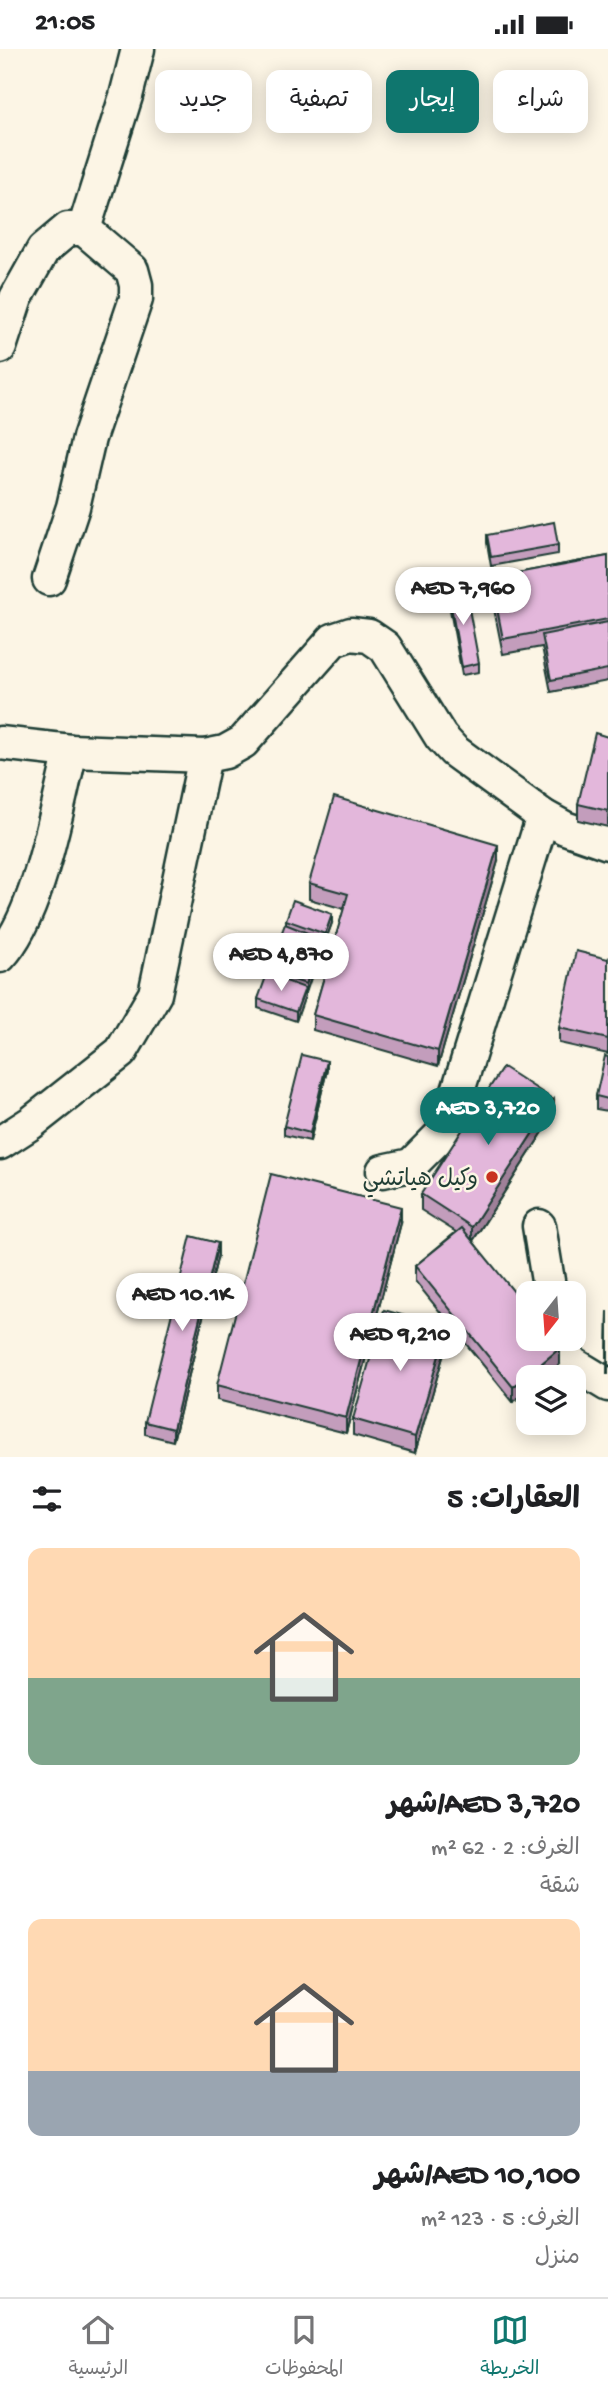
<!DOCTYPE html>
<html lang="ar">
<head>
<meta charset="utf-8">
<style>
	:root { --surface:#fff; --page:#f2f2f2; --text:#202124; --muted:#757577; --line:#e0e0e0; --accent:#0f766e }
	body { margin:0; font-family:"Gochi Hand","Playpen Sans Arabic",sans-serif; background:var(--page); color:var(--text); direction:rtl; height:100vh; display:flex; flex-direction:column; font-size:26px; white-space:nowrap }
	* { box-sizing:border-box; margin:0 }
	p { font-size:23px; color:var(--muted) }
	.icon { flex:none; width:38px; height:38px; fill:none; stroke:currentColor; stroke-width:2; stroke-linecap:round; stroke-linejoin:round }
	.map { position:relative; height:1408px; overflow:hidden; direction:ltr }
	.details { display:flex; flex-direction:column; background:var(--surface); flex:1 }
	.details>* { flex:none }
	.hud { position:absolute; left:21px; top:21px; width:567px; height:63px; direction:rtl; display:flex; gap:14px }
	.needle { width:46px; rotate:197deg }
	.fabs { position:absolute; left:516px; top:1232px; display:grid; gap:14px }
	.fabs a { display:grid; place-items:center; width:70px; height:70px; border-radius:14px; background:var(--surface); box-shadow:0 4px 18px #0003; font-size:35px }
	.price { position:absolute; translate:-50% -60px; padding:0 16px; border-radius:24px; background:#fff; color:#222; font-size:23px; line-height:46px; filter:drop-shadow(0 2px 4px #0008) }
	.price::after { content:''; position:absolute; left:50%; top:42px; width:21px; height:16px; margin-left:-10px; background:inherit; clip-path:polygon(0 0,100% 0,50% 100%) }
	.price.active { background:var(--accent); color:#fff }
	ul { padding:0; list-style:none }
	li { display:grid; align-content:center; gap:14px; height:371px; padding:0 28px }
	li span { display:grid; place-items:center; height:217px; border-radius:14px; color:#555 }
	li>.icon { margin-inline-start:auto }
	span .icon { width:126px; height:126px; fill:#fffc; stroke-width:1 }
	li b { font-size:30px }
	h2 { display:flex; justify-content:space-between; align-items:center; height:84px; padding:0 28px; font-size:30px }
	.tag { padding:0 24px; border-radius:14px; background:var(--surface); box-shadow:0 4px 18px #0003; font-size:24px; line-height:63px }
	.tag.active { background:var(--accent); color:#fff }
	.status { display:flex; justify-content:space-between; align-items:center; height:49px; padding:0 35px; background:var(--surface); direction:ltr }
	.status svg { height:19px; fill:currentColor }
	.tab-bar { display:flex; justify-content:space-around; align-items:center; height:98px; border-top:2px solid var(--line); background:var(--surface); font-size:19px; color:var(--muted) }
	.tab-bar a { display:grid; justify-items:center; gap:4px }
	.tab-bar .active { color:var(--accent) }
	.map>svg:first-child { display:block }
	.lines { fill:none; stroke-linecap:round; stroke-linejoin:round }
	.minor-casing { stroke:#1f3d34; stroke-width:37 }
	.minor { stroke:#fcf5e5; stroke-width:32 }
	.wall { fill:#c39dbc; stroke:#1f3d34; stroke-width:2 }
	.shaded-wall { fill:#9f8099; stroke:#1f3d34; stroke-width:2 }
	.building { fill:#e3b7db; stroke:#1f3d34; stroke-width:2 }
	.poi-dot { fill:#c8321e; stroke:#fcf5e5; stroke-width:2.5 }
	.labels { text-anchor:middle; stroke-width:5; stroke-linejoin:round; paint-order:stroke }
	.poi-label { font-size:23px; fill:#1f3d34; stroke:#fcf5e5; text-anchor:end }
</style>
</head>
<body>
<div class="status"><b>21:05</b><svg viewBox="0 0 49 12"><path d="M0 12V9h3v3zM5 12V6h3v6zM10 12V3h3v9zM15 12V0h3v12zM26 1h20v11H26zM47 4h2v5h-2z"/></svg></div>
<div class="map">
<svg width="608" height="1408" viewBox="0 0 608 1408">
	<rect width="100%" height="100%" fill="#fcf5e5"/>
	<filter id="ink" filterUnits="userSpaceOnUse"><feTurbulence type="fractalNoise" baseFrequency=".0143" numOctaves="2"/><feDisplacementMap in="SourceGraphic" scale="14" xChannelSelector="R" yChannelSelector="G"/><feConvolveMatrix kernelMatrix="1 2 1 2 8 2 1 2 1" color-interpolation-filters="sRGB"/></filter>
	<g filter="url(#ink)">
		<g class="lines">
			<defs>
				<g id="minor">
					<path d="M 0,298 L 16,249 L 43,201 L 68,180 L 84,180 L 126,47 L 138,0"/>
					<path d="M 49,530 L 73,458 L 89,389 L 136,250 L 136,236 L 132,221 L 84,180"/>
					<path d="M 0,694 L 71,702 L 205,707 L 225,703 L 243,693 L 333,591 L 351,585 L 369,587 L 385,598 L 441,688 L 454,702 L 543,767 L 565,779 L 608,794"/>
					<path d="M 0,907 C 39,867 57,757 71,702"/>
					<path d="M 0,1094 L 31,1074 L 121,1003 L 155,945 L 205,707"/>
					<path d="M 383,1122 L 411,1116 L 446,1081 L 543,767"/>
					<path d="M 539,1177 L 550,1244"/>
					<path d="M 561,1290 L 570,1313 L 608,1336"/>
				</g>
			</defs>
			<use href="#minor" class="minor-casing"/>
			<use href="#minor" class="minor"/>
		</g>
		<g class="wall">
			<path d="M 487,486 L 558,496 L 558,505 L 491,517 L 487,494 Z"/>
			<path d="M 608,507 L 608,632 L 551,643 L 542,598 L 503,605 L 491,545 L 491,529 Z"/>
			<path d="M 448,541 L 479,614 L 479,623 L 462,626 L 448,550 Z"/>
			<path d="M 608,688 L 608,778 L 578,771 L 578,755 Z"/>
			<path d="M 498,812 L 438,1017 L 313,981 L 313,966 L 344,860 L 309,850 L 309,834 Z"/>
			<path d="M 286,871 L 332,874 L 325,893 L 323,893 L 323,898 L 315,921 L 313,920 L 296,972 L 258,959 L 258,950 L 269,926 L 276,899 L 286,876 Z"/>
			<path d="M 608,910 L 608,1005 L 559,994 L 559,979 Z"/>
			<path d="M 608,1008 L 608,1062 L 596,1060 L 596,1047 Z"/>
			<path d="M 327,1021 L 310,1092 L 284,1086 L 284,1077 Z"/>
			<path d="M 554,1066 L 473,1192 L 560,1315 L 544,1328 L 528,1328 L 528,1341 L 513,1353 L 415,1232 L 415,1217 L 456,1183 L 421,1161 L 421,1145 Z"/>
			<path d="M 401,1174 L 346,1384 L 217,1351 L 217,1336 Z"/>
			<path d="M 218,1206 L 173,1392 L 145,1385 L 145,1373 Z"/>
			<path d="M 608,1262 L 608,1325 L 607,1325 Z"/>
			<path d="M 447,1294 L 415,1404 L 353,1386 L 353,1370 Z"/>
		</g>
		<g class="shaded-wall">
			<path d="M 498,796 L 498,812 L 438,1017 L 438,1002 Z"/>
			<path d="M 332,865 L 332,874 L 325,893 L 325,885 Z"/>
			<path d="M 323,890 L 323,898 L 315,921 L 315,912 Z"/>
			<path d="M 313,914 L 313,923 L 306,944 L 306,935 Z"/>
			<path d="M 305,939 L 305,947 L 296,972 L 296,963 Z"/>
			<path d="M 327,1012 L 327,1021 L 310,1092 L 310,1084 Z"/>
			<path d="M 554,1051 L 554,1066 L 472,1193 L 472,1178 Z"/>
			<path d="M 401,1158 L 401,1174 L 346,1384 L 346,1369 Z"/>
			<path d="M 218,1194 L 218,1206 L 173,1392 L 173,1380 Z"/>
			<path d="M 447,1279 L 447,1294 L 415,1404 L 415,1388 Z"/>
			<path d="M 560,1299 L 560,1315 L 544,1328 L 528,1328 L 528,1341 L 513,1353 L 513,1338 Z"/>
		</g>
		<g class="building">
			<path d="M 554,473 L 558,496 L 491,508 L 487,486 Z"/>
			<path d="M 608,507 L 608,570 L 503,590 L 491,529 Z"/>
			<path d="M 465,538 L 479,614 L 462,618 L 448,541 Z"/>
			<path d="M 608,573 L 608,620 L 551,631 L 542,586 Z"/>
			<path d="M 595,684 L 608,688 L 608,762 L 578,755 Z"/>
			<path d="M 334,748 L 498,796 L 438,1002 L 313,966 L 348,845 L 309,834 Z"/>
			<path d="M 293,851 L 332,865 L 325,885 L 286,871 Z"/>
			<path d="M 285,875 L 323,890 L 315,912 L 276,899 Z"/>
			<path d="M 276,902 L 313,914 L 306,935 L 269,923 Z"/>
			<path d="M 576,902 L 608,910 L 608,990 L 559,979 Z"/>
			<path d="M 267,925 L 305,939 L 296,963 L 258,950 Z"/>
			<path d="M 302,1006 L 327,1012 L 310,1084 L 284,1077 Z"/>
			<path d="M 605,1007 L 608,1008 L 608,1050 L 596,1047 Z"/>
			<path d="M 503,1018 L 554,1051 L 472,1178 L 421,1145 Z"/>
			<path d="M 271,1125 L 401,1158 L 346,1369 L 217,1336 Z"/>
			<path d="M 462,1179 L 528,1260 L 528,1290 L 553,1290 L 560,1299 L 513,1338 L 415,1217 Z"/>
			<path d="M 191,1187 L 218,1194 L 173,1380 L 145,1373 Z"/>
			<path d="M 384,1261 L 447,1279 L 415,1388 L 353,1370 Z"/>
			<path d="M 608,1262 L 608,1309 L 607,1309 Z"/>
		</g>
	</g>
	<circle class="poi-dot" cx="492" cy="1128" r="7"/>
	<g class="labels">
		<g class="poi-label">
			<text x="478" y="1136">وكيل هياتشي</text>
		</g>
	</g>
</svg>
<div class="fabs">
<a><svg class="needle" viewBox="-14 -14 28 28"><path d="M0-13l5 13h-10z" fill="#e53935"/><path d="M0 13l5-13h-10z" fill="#757577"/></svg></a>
<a><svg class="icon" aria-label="layers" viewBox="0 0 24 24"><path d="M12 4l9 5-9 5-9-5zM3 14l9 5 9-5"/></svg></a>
</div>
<b class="price" style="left:463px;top:578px">AED 7,960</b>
<b class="price" style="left:281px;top:944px">AED 4,870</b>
<b class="price active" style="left:488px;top:1098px">AED 3,720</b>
<b class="price" style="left:182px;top:1284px">AED 10.1K</b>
<b class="price" style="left:400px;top:1324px">AED 9,210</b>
<div class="hud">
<a class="tag">شراء</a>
<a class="tag active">إيجار</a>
<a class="tag">تصفية</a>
<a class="tag">جديد</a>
</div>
</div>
<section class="details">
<h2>العقارات: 5<svg class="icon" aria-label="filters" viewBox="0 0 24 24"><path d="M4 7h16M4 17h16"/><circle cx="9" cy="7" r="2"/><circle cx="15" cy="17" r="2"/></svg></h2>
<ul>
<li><span style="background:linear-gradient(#ffd9b3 60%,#7fa58c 0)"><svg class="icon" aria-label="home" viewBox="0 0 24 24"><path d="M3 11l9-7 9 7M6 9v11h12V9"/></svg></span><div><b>AED 3,720/شهر</b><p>الغرف: 2 · 62 m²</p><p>شقة</p></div></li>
<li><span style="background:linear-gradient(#ffd9b3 70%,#9aa5b1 0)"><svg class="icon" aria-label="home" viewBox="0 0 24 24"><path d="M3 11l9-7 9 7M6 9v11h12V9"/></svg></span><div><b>AED 10,100/شهر</b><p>الغرف: 5 · 123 m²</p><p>منزل</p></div></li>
</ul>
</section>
<nav class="tab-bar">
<a class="active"><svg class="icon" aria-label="map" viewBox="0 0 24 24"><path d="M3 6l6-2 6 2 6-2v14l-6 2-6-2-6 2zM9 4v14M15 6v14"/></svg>الخريطة</a>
<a><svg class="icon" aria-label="saved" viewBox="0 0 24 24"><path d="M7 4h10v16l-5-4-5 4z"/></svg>المحفوظات</a>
<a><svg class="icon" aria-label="home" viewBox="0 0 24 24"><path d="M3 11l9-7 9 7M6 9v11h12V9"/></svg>الرئيسية</a>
</nav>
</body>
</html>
